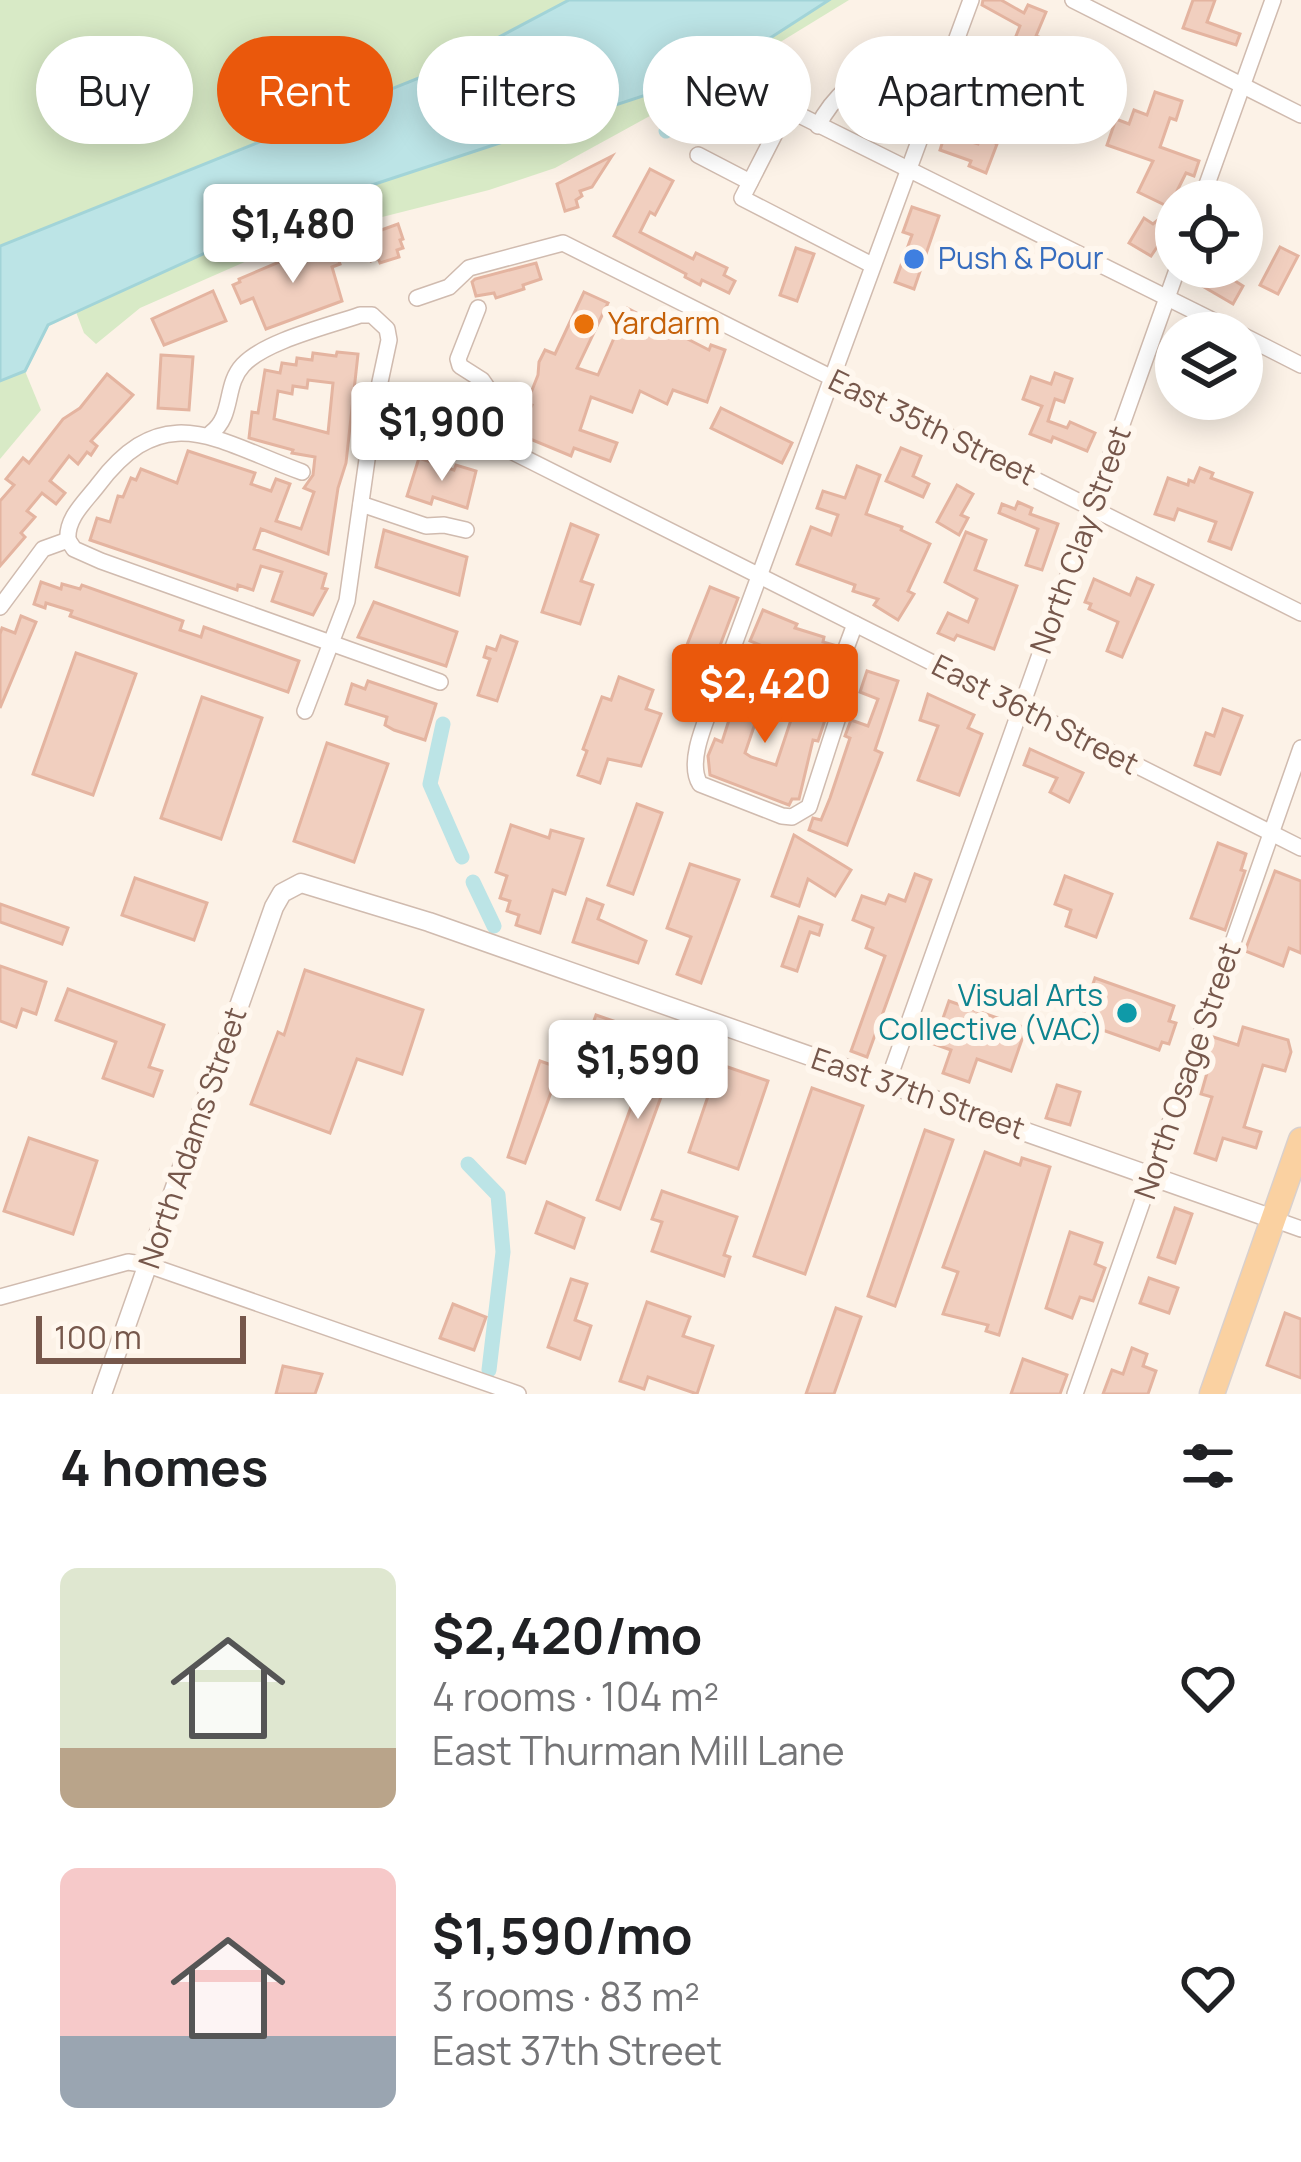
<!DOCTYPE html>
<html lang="en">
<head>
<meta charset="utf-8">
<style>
	:root { --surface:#fff; --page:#f2f2f2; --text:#202124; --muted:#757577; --accent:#ea580c }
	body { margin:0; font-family:Manrope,sans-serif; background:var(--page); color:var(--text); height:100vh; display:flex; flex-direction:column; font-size:45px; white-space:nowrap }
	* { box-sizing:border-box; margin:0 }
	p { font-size:39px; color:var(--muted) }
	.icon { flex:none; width:66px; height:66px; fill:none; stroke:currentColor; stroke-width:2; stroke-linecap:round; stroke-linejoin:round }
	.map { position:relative; height:1394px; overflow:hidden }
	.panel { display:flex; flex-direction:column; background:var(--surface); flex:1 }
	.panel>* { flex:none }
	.banner { position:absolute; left:36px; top:36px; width:1230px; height:108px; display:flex; gap:24px }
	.buttons { position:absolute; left:1155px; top:180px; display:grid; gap:24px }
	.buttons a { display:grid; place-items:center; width:108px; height:108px; border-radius:50%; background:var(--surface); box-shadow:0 6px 30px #0003; font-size:60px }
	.scale { position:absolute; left:36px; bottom:30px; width:210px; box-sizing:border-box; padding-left:12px; border:6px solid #76574b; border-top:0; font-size:33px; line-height:42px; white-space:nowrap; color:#76574b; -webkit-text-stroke:9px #fff7ee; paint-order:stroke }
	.price { position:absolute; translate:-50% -102px; padding:0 27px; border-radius:12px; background:#fff; color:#222; font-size:39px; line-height:78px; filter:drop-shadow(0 3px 6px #0008) }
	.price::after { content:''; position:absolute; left:50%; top:72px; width:36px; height:27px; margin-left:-18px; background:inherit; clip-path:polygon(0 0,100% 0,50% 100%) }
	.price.active { background:var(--accent); color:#fff }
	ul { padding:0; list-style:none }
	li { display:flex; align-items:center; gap:36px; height:300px; padding:0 60px }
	li span { display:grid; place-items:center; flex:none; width:336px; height:240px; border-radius:18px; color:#555 }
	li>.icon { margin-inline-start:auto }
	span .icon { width:144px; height:144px; fill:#fffc; stroke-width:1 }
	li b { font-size:51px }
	h2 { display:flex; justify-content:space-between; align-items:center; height:144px; padding:0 60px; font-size:51px }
	.chip { padding:0 42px; border-radius:54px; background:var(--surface); box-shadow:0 6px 30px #0003; font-size:42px; line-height:108px }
	.chip.active { background:var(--accent); color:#fff }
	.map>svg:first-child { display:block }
	.green { fill:#d8eac6 }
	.water { fill:#bce4e6; stroke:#a2d4d8; stroke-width:3 }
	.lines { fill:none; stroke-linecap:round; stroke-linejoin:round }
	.canal { stroke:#bce4e6; stroke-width:15 }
	.building { fill:#f1cfbf; stroke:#e4b4a0; stroke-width:3; fill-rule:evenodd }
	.minor-casing { stroke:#d0bbaf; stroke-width:18 }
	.tertiary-casing { stroke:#d0bbaf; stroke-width:21 }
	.primary-casing { stroke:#d9d0cd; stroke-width:27 }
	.minor { stroke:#fff; stroke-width:15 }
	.tertiary { stroke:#fff; stroke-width:18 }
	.primary { stroke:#fad1a1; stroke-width:24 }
	.shop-dot { fill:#3f7fe0; stroke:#fff7ee; stroke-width:4.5 }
	.food-dot { fill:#e8710a; stroke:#fff7ee; stroke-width:4.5 }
	.culture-dot { fill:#0f9aa8; stroke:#fff7ee; stroke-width:4.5 }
	.labels { text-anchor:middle; stroke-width:12; stroke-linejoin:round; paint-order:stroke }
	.shop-label { font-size:30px; fill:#366cbe; stroke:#fff7ee; text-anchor:start }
	.food-label { font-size:30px; fill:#c56008; stroke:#fff7ee; text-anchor:start }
	.street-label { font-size:30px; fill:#76574b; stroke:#fff7ee }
	.culture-label { font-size:30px; fill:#0d838f; stroke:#fff7ee; text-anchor:end }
</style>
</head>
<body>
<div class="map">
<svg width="1301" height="1394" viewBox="0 0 1301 1394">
	<rect width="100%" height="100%" fill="#fcf2e7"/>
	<g class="green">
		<path d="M 0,0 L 569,0 L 429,74 L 0,246 Z"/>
		<path d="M 829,0 L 849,0 L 741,66 L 555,168 L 489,190 L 299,238 L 140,308 L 96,344 L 84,333 L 76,312 L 308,206 L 719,71 Z"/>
		<path d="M 25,371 L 41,410 L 0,459 L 0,381 Z"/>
	</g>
	<path class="water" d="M 569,0 L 829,0 L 719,71 L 308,206 L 76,312 L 48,325 L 25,371 L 0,381 L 0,246 L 429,74 Z"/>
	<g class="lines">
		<g class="canal">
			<path d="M 666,131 L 695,62"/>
			<path d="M 507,422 L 513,394"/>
			<path d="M 443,724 L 430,784 L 462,857"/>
			<path d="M 473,882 L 494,926"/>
			<path d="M 468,1164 L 498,1195 L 503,1252 L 489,1370"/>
		</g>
	</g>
	<g class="building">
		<path d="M 983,0 L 1001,0 L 1024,13 L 1028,5 L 1046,12 L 1036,36 L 1062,46 L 1044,97 L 1026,90 L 1033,70 L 1016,63 L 1021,50 L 1012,46 L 1020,26 L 982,5 Z"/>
		<path d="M 1193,0 L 1215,0 L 1207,22 L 1240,34 L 1236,45 L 1183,28 Z"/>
		<path d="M 1155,92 L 1182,101 L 1176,120 L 1170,118 L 1160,147 L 1199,161 L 1194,176 L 1186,173 L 1169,207 L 1138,192 L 1153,161 L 1107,145 L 1116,119 L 1129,124 L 1134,110 L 1147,115 Z"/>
		<path d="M 945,134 L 978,144 L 981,137 L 997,144 L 986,173 L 969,166 L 971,161 L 940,150 Z"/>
		<path d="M 612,156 L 592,187 L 580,191 L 582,196 L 576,200 L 578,207 L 565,211 L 557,184 Z"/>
		<path d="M 650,169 L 673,181 L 655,215 L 650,212 L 640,232 L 693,259 L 696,253 L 727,268 L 724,275 L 735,281 L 729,293 L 702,280 L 700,285 L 685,277 L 686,274 L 614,236 Z"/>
		<path d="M 912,207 L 939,216 L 914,289 L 895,282 L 912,235 L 903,232 Z"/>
		<path d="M 1164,215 L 1172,225 L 1151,256 L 1129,243 L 1144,218 L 1153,224 Z"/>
		<path d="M 398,224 L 403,239 L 400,240 L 403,248 L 397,250 L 399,257 L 380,263 L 378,258 L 371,261 L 362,237 Z"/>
		<path d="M 331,240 L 340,264 L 332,267 L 342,301 L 266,329 L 253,298 L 241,303 L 233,285 L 240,282 L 239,279 Z"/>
		<path d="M 1280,247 L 1298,256 L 1278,294 L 1260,285 Z"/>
		<path d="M 796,248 L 814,254 L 797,301 L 780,295 Z"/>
		<path d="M 536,263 L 541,279 L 523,285 L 524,289 L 496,298 L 494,293 L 476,296 L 472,282 L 475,279 Z"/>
		<path d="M 1200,267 L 1239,267 L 1232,279 L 1243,286 L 1233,304 L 1192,280 Z"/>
		<path d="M 213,291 L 226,321 L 164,345 L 152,319 Z"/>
		<path d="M 584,292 L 608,303 L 577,368 L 598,375 L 627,308 L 709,350 L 711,345 L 725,350 L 707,402 L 673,390 L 667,404 L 640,391 L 632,412 L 591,397 L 580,430 L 617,443 L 610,461 L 574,448 L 571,456 L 518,434 L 532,405 L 527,403 L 538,375 L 539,362 L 545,350 L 555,354 Z"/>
		<path d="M 337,352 L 358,354 L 346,463 L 338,488 L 328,554 L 261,529 L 254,549 L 326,574 L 322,588 L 327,589 L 313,615 L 272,601 L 282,572 L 261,566 L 253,590 L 238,585 L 237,590 L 90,540 L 97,518 L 110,522 L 118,496 L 123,497 L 131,478 L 136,480 L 141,469 L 177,483 L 188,451 L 255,473 L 251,484 L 271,491 L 276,479 L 290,484 L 276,521 L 301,529 L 314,492 L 304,488 L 313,475 L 315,457 L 292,453 L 293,450 L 249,438 L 252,412 L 258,413 L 265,370 L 280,373 L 282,363 L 296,365 L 297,358 L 312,360 L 313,353 L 336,356 ZM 308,380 L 333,383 L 328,433 L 274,419 L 278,391 L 292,394 L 293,386 L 307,388 Z"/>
		<path d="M 161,355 L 193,357 L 189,410 L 158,408 Z"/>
		<path d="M 1055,373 L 1072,379 L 1064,402 L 1055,399 L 1048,421 L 1067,428 L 1070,422 L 1095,433 L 1087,451 L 1053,437 L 1051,442 L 1030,434 L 1042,406 L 1023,399 L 1031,377 L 1051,384 Z"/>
		<path d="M 107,374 L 133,395 L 91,441 L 97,446 L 91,455 L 87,452 L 78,464 L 69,456 L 50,481 L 65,493 L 56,504 L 42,493 L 27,511 L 35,517 L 21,533 L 25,537 L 0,566 L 0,501 L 14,485 L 6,479 L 23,458 L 29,463 L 63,419 L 80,408 Z"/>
		<path d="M 721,408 L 792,443 L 782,463 L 711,428 Z"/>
		<path d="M 901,448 L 921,456 L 913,476 L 929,484 L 923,497 L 886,481 Z"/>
		<path d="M 419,458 L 454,470 L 456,465 L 476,471 L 467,508 L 433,497 L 431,504 L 407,496 Z"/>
		<path d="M 857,466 L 880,475 L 866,514 L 902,527 L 901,530 L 930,544 L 908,591 L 914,594 L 898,620 L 874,605 L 878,599 L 853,591 L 855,585 L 797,564 L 811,527 L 831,535 L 838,515 L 817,508 L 823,491 L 845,498 Z"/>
		<path d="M 1200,468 L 1213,473 L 1211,478 L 1252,493 L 1231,549 L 1209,541 L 1216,522 L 1178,509 L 1174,520 L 1155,514 L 1168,478 L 1188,485 L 1189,480 L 1194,482 Z"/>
		<path d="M 957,485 L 973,494 L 961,515 L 968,518 L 959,535 L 937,522 Z"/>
		<path d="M 1018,502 L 1032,508 L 1030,514 L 1058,524 L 1042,570 L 1026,565 L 1038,529 L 999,513 L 1002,504 L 1015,509 Z"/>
		<path d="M 571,524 L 598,535 L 581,581 L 593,585 L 580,624 L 542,612 Z"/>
		<path d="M 384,530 L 467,557 L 459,595 L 376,567 Z"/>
		<path d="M 966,532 L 986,540 L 975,570 L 1017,586 L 994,649 L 957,635 L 954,640 L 938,633 L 948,613 L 968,622 L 977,599 L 945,582 Z"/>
		<path d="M 1137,578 L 1153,585 L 1122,657 L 1107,651 L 1118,622 L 1089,609 L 1091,604 L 1085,602 L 1094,579 L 1130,595 Z"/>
		<path d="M 41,582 L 61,589 L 62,584 L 80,589 L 82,585 L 183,621 L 180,630 L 201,637 L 204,627 L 299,661 L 288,692 L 70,616 L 72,611 L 46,603 L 45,608 L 34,604 Z"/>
		<path d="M 710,587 L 738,598 L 716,656 L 687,645 Z"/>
		<path d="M 374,602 L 457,632 L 446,666 L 358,637 Z"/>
		<path d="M 763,610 L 797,624 L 795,628 L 824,637 L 823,642 L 834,645 L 826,674 L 790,662 L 792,658 L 750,641 Z"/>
		<path d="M 21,616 L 36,622 L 0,708 L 0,634 L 2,628 L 15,633 Z"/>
		<path d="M 501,636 L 517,642 L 497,701 L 478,695 L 490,659 L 484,657 L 487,647 L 496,650 Z"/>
		<path d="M 76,653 L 136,674 L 93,795 L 33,774 Z"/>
		<path d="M 867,671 L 898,681 L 875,750 L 882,753 L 847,845 L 809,830 L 813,818 L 821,820 L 830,798 L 850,738 L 845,736 L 851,720 L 868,726 L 878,699 L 860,692 Z"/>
		<path d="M 619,677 L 653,690 L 646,709 L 661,714 L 641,766 L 608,759 L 600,783 L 578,775 L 587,751 L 583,749 L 602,697 L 611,700 Z"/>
		<path d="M 368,681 L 436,704 L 425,740 L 394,730 L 385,725 L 387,717 L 346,704 L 352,684 L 365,689 Z"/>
		<path d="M 744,681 L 773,691 L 767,708 L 761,706 L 745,753 L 751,757 L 776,765 L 792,717 L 787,716 L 792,701 L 797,702 L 799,698 L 815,704 L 813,709 L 827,714 L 818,741 L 813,740 L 799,799 L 792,799 L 789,805 L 710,775 L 708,756 L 715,739 L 722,742 L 729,720 L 722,718 L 732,686 L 741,689 Z"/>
		<path d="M 928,694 L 974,715 L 968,728 L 982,734 L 959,795 L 918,780 L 938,726 L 920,720 Z"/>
		<path d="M 202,697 L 262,718 L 221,839 L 161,818 Z"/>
		<path d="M 1223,709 L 1242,716 L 1220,774 L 1195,765 L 1206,733 L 1214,736 Z"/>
		<path d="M 327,743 L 388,764 L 354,862 L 294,841 Z"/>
		<path d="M 1030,749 L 1083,773 L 1069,802 L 1050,792 L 1057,778 L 1024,765 Z"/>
		<path d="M 637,804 L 662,813 L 633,894 L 608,885 Z"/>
		<path d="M 511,825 L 549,838 L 551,830 L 583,839 L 565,894 L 553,890 L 540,933 L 516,925 L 519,915 L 507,911 L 510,901 L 500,898 L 507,876 L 496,872 Z"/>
		<path d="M 794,835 L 851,870 L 835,896 L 808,879 L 799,906 L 772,896 Z"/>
		<path d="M 1218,843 L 1246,854 L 1241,870 L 1245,871 L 1225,930 L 1191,918 Z"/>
		<path d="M 690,864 L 739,880 L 701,983 L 677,974 L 691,937 L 667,928 Z"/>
		<path d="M 1275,871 L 1301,881 L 1301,953 L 1289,948 L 1283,966 L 1245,951 Z"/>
		<path d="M 915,874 L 931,880 L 867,1057 L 851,1051 L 885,956 L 866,948 L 873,928 L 853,920 L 862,896 L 885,904 L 889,895 L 905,901 Z"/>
		<path d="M 1065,876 L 1112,894 L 1096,937 L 1066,926 L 1071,910 L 1055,904 Z"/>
		<path d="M 135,878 L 207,903 L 194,940 L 122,915 Z"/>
		<path d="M 587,899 L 603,905 L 598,919 L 646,941 L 638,963 L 573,942 Z"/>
		<path d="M 0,904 L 68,928 L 62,944 L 0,922 Z"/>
		<path d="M 799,917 L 822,925 L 819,935 L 810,932 L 797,971 L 782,966 Z"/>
		<path d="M 0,966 L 46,982 L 36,1014 L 22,1009 L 16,1027 L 0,1021 Z"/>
		<path d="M 305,970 L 423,1010 L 402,1074 L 357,1059 L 330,1133 L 251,1104 L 278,1032 L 284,1035 Z"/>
		<path d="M 1095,978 L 1174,1006 L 1169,1021 L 1176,1023 L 1169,1044 L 1162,1042 L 1159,1050 L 1080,1022 Z"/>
		<path d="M 68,989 L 164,1025 L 149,1067 L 162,1071 L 153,1096 L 103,1078 L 116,1042 L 56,1020 Z"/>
		<path d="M 949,1001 L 1026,1028 L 1011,1071 L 977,1059 L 969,1082 L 943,1073 L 951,1050 L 934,1044 Z"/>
		<path d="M 596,1015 L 628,1026 L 610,1077 L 578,1065 Z"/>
		<path d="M 1243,1027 L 1288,1040 L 1291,1052 L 1285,1071 L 1263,1065 L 1244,1127 L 1261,1132 L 1256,1148 L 1223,1138 L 1216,1160 L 1195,1153 L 1212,1097 L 1201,1094 L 1207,1073 L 1201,1072 L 1213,1037 L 1238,1045 Z"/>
		<path d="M 657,1036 L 680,1045 L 620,1209 L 597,1200 Z"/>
		<path d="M 540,1061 L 560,1068 L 525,1163 L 508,1157 Z"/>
		<path d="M 719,1064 L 768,1081 L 738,1169 L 689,1152 Z"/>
		<path d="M 1057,1085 L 1080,1092 L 1070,1125 L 1046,1118 Z"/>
		<path d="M 812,1088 L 863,1106 L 805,1274 L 754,1256 Z"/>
		<path d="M 925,1130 L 953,1140 L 895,1306 L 868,1296 Z"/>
		<path d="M 29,1138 L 97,1161 L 73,1234 L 4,1211 Z"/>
		<path d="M 985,1152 L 1020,1165 L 1022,1158 L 1050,1167 L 999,1335 L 986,1331 L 988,1325 L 943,1314 L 958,1272 L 943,1267 Z"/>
		<path d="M 662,1191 L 737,1217 L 724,1255 L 730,1257 L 724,1276 L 652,1251 L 662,1222 L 652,1219 Z"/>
		<path d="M 547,1202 L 584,1218 L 574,1248 L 536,1233 Z"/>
		<path d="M 1175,1208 L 1192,1214 L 1175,1263 L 1158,1257 Z"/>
		<path d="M 1070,1232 L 1102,1243 L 1095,1264 L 1105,1268 L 1093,1301 L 1080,1297 L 1072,1318 L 1046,1308 Z"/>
		<path d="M 1149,1278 L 1178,1288 L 1169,1313 L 1140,1303 Z"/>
		<path d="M 571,1279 L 587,1284 L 575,1320 L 591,1326 L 580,1359 L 548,1347 Z"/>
		<path d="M 647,1302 L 690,1317 L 683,1336 L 713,1346 L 697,1394 L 648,1377 L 644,1389 L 620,1381 Z"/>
		<path d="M 453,1304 L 486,1317 L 474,1350 L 440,1338 Z"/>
		<path d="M 836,1308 L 861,1317 L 834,1394 L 806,1394 Z"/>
		<path d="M 1285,1313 L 1301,1319 L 1301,1378 L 1267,1365 Z"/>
		<path d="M 1132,1348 L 1147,1354 L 1143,1366 L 1156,1371 L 1148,1394 L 1103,1394 L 1112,1370 L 1123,1374 Z"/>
		<path d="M 1023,1359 L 1067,1375 L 1060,1394 L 1011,1394 Z"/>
		<path d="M 283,1366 L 322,1374 L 315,1394 L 276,1394 Z"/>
	</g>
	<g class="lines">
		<defs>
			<g id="minor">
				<path d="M 1073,0 L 1301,115"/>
				<path d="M 765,98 L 1238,333"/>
				<path d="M 787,110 L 742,198 L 872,265"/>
				<path d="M 818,126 C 829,103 862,65 891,70 C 906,72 923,83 936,89"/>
				<path d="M 698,155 L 750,182"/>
				<path d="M 1201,201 L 1273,0"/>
				<path d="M 417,298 L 449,287 L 469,268 L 563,243 L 1301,613"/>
				<path d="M 478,308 L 458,359 L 460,366 L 482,380 L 491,393 L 478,438"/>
				<path d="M 1242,335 L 1301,365"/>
				<path d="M 374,410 L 491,441 L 1301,848"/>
				<path d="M 211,433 C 234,416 224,385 243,365 C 265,341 329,326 360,315 L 372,315 L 387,329 L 389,340 L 374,410 L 347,601 L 305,711"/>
				<path d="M 361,504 L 426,526 L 444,525 L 466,530"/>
				<path d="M 68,540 L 74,549 L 101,561 L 440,682"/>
				<path d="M 68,540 C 66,518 85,502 98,485 C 165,396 218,442 302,472"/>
				<path d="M 0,607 L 43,549 L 68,540"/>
				<path d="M 855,624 L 842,659 L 840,711 L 809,807 L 792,817 L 782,816 L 700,784 C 685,760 710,713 718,688 L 971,0"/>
				<path d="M 887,1084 L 1178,267"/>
				<path d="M 1273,1219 L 1301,1229"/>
				<path d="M 0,1297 L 128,1262 L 148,1265 L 518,1394"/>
				<path d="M 1075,1394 L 1301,748"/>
			</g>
			<path id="tertiary" d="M 102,1394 L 274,907 L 282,893 L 301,883 L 429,922 L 1273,1219"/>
			<path id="primary" d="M 1212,1394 L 1301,1140"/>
		</defs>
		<use href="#minor" class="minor-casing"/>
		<use href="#tertiary" class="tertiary-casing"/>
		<use href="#primary" class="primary-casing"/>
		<use href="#minor" class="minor"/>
		<use href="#tertiary" class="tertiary"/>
		<use href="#primary" class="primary"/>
	</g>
	<circle class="shop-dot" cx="914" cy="259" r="12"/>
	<circle class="food-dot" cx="584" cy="324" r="12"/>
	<circle class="culture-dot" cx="1127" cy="1013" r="12"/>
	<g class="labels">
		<g class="shop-label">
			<text x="938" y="269">Push &amp; Pour</text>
		</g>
		<g class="food-label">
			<text x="608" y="334">Yardarm</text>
		</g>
		<g class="street-label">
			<text transform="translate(932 428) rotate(26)" y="10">East 35th Street</text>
			<text transform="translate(1081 540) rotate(-70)" y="10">North Clay Street</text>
			<text transform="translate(1035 715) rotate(27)" y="10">East 36th Street</text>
			<text transform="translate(1188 1071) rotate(-71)" y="10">North Osage Street</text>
			<text transform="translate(918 1094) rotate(19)" y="10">East 37th Street</text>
			<text transform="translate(193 1138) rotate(-71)" y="10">North Adams Street</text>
		</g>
		<g class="culture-label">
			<text x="1103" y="1006">Visual Arts<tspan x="1103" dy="34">Collective (VAC)</tspan></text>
		</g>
	</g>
</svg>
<div class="buttons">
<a><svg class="icon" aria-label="locate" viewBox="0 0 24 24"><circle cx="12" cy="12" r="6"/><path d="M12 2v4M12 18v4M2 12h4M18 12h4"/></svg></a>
<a><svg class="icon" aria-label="layers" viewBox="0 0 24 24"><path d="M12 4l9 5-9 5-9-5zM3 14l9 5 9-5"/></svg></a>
</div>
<div class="scale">100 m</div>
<b class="price" style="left:293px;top:286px">$1,480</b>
<b class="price" style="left:442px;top:484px">$1,900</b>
<b class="price active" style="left:765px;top:746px">$2,420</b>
<b class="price" style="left:638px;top:1122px">$1,590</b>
<div class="banner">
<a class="chip">Buy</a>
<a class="chip active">Rent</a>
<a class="chip">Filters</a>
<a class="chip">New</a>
<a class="chip">Apartment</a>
</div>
</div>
<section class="panel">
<h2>4 homes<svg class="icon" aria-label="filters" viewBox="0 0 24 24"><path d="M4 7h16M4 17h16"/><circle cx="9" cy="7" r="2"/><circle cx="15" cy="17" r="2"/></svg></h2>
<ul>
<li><span style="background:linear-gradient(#dfe7d0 75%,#b9a48a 0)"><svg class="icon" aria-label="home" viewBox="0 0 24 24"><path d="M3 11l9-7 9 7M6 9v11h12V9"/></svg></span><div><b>$2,420/mo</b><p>4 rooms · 104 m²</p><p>East Thurman Mill Lane</p></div><svg class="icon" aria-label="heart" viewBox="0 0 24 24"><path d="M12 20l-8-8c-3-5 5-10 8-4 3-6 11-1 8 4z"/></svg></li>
<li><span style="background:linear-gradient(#f6c9c9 70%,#9aa5b1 0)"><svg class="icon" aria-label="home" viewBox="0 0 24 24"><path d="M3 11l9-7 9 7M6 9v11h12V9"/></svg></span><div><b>$1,590/mo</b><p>3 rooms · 83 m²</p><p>East 37th Street</p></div><svg class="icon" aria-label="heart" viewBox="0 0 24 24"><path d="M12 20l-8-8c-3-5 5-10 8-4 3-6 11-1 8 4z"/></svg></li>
</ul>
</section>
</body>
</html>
